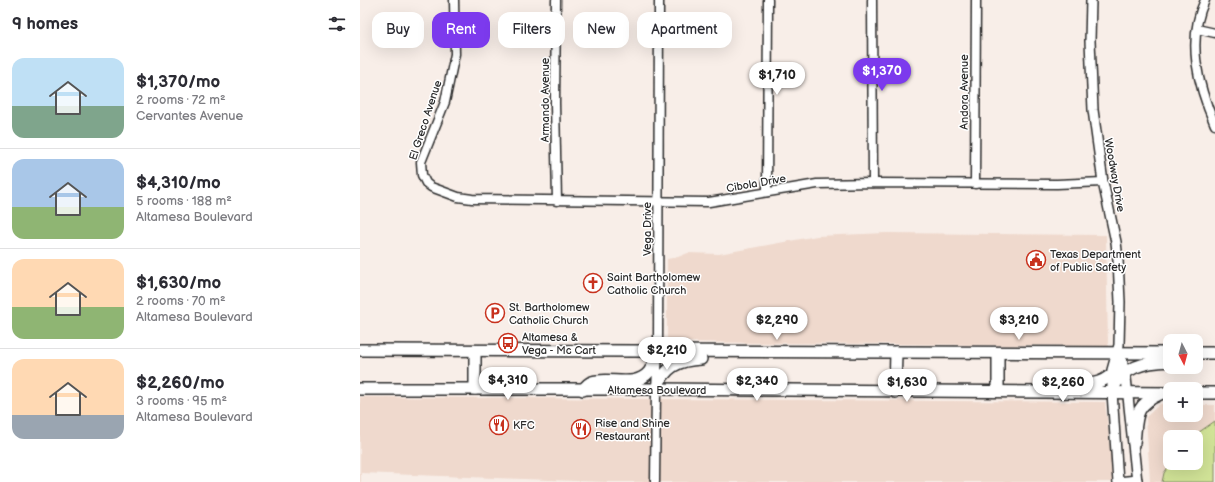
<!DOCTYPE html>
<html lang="en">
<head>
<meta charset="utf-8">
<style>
	:root { --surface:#fff; --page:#f2f2f3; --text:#2b2b33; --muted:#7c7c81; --line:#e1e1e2; --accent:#7c3aed }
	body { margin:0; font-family:"Balsamiq Sans",sans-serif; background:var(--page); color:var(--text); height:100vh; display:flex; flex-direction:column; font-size:15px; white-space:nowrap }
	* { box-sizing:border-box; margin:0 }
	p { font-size:13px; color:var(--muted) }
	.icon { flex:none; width:22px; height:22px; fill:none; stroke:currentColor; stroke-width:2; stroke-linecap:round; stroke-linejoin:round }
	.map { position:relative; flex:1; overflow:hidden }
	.side { display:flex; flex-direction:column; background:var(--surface); width:360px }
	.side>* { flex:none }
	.top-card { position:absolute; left:12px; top:12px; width:380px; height:36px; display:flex; gap:8px }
	.needle { width:26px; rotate:174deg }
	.controls { position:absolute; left:803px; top:334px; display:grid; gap:8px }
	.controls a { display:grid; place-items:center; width:40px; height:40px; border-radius:8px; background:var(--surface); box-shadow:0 4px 16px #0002; font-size:20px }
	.price { position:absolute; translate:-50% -34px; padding:0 9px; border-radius:14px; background:#fff; color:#222; font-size:13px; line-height:26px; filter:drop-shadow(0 1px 2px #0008) }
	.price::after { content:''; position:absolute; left:50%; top:24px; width:12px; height:9px; margin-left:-6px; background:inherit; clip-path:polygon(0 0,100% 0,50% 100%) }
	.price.on { background:var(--accent); color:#fff }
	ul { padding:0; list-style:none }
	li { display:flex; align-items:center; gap:12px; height:100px; padding:0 12px }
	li+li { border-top:1px solid var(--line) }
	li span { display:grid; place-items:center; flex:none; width:112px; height:80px; border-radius:12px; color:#555 }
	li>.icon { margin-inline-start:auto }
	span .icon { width:48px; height:48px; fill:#fffc; stroke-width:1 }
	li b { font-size:17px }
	h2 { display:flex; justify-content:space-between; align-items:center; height:48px; padding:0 12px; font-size:17px }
	.tag { padding:0 14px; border-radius:12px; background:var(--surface); box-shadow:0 4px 16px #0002; font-size:14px; line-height:36px }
	.tag.on { background:var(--accent); color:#fff }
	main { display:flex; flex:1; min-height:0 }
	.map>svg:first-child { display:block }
	.built { fill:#efd9cd; fill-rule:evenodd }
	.green { fill:#d1e397; stroke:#7e8761 }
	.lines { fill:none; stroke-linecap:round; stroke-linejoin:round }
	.minor-casing { stroke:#2b2b2b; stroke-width:11 }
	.tertiary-casing { stroke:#2b2b2b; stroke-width:12 }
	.secondary-casing { stroke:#2b2b2b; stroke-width:14 }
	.minor { stroke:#fff; stroke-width:8 }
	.tertiary { stroke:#fff; stroke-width:9 }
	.secondary { stroke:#fff; stroke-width:11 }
	.labels { text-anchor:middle; stroke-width:3; stroke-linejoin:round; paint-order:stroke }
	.street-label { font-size:11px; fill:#2b2b2b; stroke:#fff }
	.poi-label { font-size:11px; fill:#2b2b2b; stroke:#fff; text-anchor:start }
</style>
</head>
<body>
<main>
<section class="side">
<h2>9 homes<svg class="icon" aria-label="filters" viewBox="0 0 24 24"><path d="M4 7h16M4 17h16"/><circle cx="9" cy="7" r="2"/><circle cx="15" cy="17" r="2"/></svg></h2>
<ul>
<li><span style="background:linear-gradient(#bfe0f5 60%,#7fa58c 0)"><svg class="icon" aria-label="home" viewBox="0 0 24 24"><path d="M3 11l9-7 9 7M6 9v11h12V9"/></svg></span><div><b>$1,370/mo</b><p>2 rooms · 72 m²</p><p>Cervantes Avenue</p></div></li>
<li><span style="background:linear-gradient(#a9c7e8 60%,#8fb573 0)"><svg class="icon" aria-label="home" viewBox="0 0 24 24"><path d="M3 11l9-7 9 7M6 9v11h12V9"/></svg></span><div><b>$4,310/mo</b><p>5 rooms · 188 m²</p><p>Altamesa Boulevard</p></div></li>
<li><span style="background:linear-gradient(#ffd9b3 60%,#8fb573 0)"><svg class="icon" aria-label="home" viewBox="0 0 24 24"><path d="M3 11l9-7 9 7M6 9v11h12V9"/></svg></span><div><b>$1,630/mo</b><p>2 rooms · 70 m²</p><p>Altamesa Boulevard</p></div></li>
<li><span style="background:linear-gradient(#ffd9b3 70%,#9aa5b1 0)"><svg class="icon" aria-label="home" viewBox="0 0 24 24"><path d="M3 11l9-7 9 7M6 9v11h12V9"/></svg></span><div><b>$2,260/mo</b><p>3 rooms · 95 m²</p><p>Altamesa Boulevard</p></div></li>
</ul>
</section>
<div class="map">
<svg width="855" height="482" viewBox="0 0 855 482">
	<rect width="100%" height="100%" fill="#f8eee8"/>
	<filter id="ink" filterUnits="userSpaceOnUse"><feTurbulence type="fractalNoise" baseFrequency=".025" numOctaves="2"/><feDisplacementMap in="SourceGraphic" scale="8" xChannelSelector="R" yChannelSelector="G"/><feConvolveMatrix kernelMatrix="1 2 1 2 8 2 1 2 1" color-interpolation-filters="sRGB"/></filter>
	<g filter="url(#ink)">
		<g class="built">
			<path d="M 526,233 L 746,235 L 748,346 L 310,342 L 307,338 L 307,259 L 318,257 L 328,253 L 359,254 L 457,236 Z"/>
			<path d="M 0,397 L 745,402 L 754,482 L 245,482 L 1,473 L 1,482 L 0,482 Z"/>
			<path d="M 800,404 L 810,404 L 810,415 L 836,415 L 836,405 L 855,405 L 855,482 L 790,482 L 786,417 ZM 810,437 L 836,437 L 836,463 L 810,463 Z"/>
		</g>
		<path class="green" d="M 855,421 L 855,482 L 802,482 L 804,473 L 811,463 L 836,463 L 836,437 L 832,437 Z"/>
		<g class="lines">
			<defs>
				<g id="minor">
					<path d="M 94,0 L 95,54 L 85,102 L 61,162 L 62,175 L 66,183 L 71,187 L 98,197 L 112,199 L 349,202 L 457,184 L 513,183 L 697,184 L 743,182"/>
					<path d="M 196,0 L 195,103 L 197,201"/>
					<path d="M 512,0 L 513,183"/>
					<path d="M 845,0 C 826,41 838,86 855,125"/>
					<path d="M 837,29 L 855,33"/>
					<path d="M 615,184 L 616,0"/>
					<path d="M 407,192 L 408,0"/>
					<path d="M 295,482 L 296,389 L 298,352 L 299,0"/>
				</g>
				<g id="tertiary">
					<path d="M 731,0 L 730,41 L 733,110 L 743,182 L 756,242 L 758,260 L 760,302 L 759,345 L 752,370 L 752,392 L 758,482"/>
					<path d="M 765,368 L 777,482"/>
					<path d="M 758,482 L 777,480"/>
				</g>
				<g id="secondary">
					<path d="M 0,350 L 810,353"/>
					<path d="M 115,351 L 115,389"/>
					<path d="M 638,353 L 638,391"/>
					<path d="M 836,353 L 855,353"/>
					<path d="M 719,385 C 740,384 750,380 762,362"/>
					<path d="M 0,389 L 296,389 L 810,393"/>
					<path d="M 296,389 C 305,367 318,360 341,359"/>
					<path d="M 223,390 C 225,387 228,383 232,382 C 249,376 275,389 289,372 C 293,366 295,359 298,352"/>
					<path d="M 535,392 L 536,352"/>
					<path d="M 752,392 C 761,366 786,362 810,361"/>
					<path d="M 836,393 L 855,393"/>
					<path d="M 774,443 C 777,418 773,406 800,394"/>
				</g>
			</defs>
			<use href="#minor" class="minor-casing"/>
			<use href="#tertiary" class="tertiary-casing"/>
			<use href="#secondary" class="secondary-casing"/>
			<use href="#minor" class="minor"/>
			<use href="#tertiary" class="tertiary"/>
			<use href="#secondary" class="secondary"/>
		</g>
	</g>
	<defs>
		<symbol id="civic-ring" viewBox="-11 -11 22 22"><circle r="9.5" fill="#fff" stroke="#c8321e" stroke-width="1.5"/><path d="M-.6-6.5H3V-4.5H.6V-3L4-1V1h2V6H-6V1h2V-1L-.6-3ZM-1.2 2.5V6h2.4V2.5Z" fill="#c8321e"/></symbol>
		<symbol id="church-ring" viewBox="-11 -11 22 22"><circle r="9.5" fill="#fff" stroke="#c8321e" stroke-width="1.5"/><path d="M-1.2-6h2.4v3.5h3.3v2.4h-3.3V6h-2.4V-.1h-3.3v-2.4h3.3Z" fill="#c8321e"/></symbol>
		<symbol id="parking-ring" viewBox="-11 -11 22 22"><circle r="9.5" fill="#fff" stroke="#c8321e" stroke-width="1.5"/><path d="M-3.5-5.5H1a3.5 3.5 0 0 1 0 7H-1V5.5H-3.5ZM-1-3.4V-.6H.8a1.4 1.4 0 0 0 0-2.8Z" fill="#c8321e"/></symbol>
		<symbol id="bus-ring" viewBox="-11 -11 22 22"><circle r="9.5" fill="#fff" stroke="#c8321e" stroke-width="1.5"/><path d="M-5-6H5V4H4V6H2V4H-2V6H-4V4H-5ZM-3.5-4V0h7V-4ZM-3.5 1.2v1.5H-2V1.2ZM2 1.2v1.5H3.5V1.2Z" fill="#c8321e"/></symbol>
		<symbol id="restaurant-ring" viewBox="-11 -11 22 22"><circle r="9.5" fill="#fff" stroke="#c8321e" stroke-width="1.5"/><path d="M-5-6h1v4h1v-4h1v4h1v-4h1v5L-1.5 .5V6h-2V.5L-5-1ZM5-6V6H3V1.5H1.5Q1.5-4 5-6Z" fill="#c8321e"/></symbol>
	</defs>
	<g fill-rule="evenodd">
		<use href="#civic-ring" x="665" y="249" width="22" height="22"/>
		<use href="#church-ring" x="222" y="272" width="22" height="22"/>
		<use href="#parking-ring" x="124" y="302" width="22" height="22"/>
		<use href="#bus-ring" x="137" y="332" width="22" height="22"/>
		<use href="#restaurant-ring" x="128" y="414" width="22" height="22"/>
		<use href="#restaurant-ring" x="210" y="418" width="22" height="22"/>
	</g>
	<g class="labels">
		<g class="street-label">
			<text transform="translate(604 92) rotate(-90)" y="4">Andora Avenue</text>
			<text transform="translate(185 100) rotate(-90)" y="4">Armando Avenue</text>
			<text transform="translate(65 120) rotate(-72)" y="4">El Greco Avenue</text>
			<text transform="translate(755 175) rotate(80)" y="4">Woodway Drive</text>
			<text transform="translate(396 183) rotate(-10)" y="4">Cibola Drive</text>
			<text transform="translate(287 229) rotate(-90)" y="4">Vega Drive</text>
			<text x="297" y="394">Altamesa Boulevard</text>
		</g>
		<g class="poi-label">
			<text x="690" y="258">Texas Department<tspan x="690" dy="13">of Public Safety</tspan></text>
			<text x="247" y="281">Saint Bartholomew<tspan x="247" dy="13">Catholic Church</tspan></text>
			<text x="149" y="311">St. Bartholomew<tspan x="149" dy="13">Catholic Church</tspan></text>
			<text x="162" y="341">Altamesa &amp;<tspan x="162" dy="13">Vega - Mc Cart</tspan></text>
			<text x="235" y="427">Rise and Shine<tspan x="235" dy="13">Restaurant</tspan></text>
			<text x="153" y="429">KFC</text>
		</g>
	</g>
</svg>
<div class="controls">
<a><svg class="needle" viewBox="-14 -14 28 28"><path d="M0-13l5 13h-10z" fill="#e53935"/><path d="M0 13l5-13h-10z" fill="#7c7c81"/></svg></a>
<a>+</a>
<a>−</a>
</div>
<b class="price on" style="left:522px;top:92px">$1,370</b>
<b class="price" style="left:417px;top:96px">$1,710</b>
<b class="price" style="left:417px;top:341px">$2,290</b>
<b class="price" style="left:659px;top:341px">$3,210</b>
<b class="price" style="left:307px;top:371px">$2,210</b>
<b class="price" style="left:148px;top:401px">$4,310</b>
<b class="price" style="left:397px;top:402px">$2,340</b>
<b class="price" style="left:547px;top:403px">$1,630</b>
<b class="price" style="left:703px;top:403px">$2,260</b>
<div class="top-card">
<a class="tag">Buy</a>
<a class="tag on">Rent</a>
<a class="tag">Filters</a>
<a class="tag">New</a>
<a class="tag">Apartment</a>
</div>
</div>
</main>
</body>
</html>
